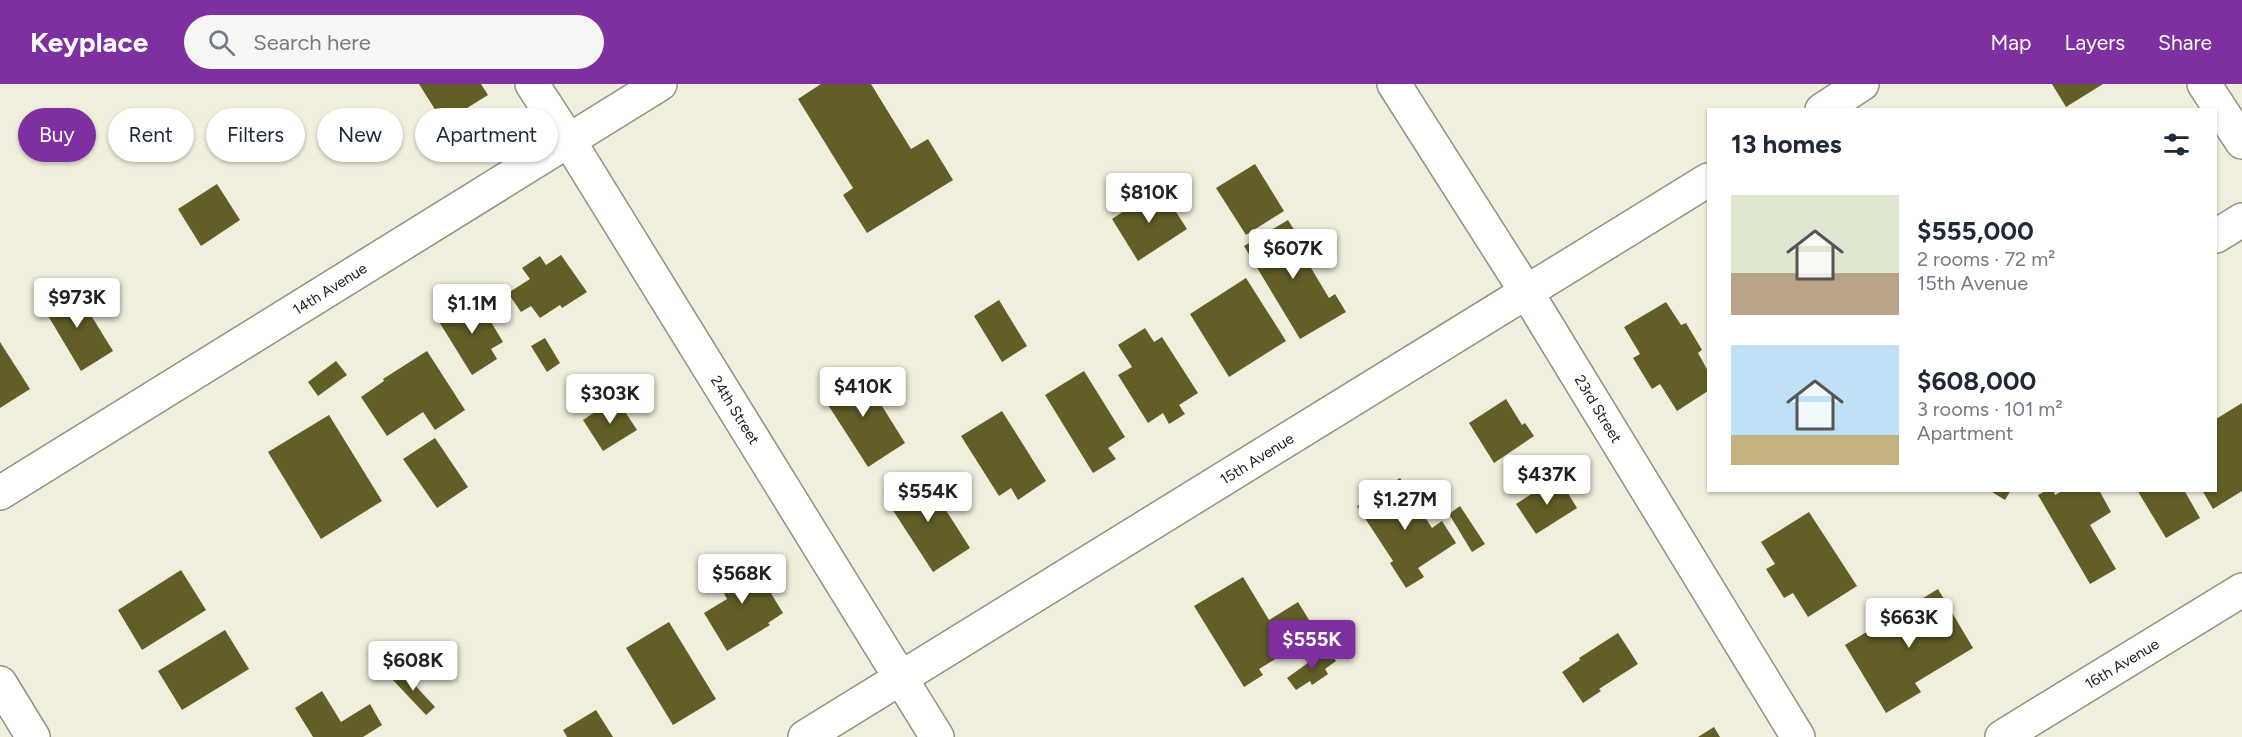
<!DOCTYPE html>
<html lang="en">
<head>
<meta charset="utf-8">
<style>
	:root { --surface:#fff; --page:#f6f6f7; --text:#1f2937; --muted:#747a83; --accent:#7f30a0 }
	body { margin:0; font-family:Figtree,sans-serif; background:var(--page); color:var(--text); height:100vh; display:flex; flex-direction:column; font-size:22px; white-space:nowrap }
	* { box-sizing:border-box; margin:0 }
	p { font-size:20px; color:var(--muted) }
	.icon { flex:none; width:33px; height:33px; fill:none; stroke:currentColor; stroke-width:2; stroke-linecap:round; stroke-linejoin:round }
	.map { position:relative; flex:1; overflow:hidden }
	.side { position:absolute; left:1707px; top:24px; width:510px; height:384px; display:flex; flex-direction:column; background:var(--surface); border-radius:0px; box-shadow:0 2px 4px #0004 }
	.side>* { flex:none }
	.top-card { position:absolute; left:18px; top:24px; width:570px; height:54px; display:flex; gap:12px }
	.price { position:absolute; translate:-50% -51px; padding:0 14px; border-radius:6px; background:#fff; color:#222; font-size:20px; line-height:39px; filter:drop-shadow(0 2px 3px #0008) }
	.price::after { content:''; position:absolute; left:50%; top:36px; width:18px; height:14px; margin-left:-9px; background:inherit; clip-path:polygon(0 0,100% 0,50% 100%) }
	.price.current { background:var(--accent); color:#fff }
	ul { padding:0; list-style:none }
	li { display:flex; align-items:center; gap:18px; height:150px; padding:0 24px }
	li span { display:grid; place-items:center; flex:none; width:168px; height:120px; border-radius:0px; color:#555 }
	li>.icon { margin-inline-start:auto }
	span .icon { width:72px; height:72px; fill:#fffc; stroke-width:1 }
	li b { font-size:26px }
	h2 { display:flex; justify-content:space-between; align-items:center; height:72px; padding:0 24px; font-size:26px }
	.pill { padding:0 21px; border-radius:27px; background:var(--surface); box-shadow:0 2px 4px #0004; font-size:21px; line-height:54px }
	.pill.current { background:var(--accent); color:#fff }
	header { display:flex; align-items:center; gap:36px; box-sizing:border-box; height:84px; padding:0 30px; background:var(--accent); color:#fff }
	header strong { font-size:28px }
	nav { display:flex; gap:33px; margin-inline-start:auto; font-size:21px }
	.search { width:420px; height:54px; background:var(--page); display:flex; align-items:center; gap:15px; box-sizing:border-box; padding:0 21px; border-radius:33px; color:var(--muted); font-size:22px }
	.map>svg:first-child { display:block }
	.building { fill:#635e27 }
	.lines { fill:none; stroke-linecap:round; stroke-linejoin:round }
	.minor-casing { stroke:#929281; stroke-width:36 }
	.minor { stroke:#fff; stroke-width:33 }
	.labels { text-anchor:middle; stroke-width:6; stroke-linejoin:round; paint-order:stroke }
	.street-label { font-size:15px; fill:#1d1d17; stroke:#fff }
</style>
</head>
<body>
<header>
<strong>Keyplace</strong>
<div class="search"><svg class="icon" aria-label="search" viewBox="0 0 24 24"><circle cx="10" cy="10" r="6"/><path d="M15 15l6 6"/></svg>Search here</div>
<nav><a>Map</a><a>Layers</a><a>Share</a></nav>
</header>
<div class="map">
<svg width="2242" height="653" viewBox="0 0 2242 653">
	<rect width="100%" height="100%" fill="#f0efdd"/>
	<g class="building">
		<path d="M 419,0 L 481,0 L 488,11 L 459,29 L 456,26 L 441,35 Z"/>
		<path d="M 821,0 L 871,0 L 911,65 L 928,55 L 953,96 L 867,149 L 843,111 L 853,104 L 798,15 Z"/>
		<path d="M 2052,0 L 2103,0 L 2066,23 Z"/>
		<path d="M 1255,80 L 1284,127 L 1246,151 L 1216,104 Z"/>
		<path d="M 217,100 L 240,136 L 201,162 L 178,125 Z"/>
		<path d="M 1160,103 L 1187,145 L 1138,177 L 1112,135 Z"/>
		<path d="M 1288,136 L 1313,176 L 1308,179 L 1329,214 L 1335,210 L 1346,228 L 1300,255 L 1244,162 Z"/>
		<path d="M 561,171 L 587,208 L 562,224 L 560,221 L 540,234 L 531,222 L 521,228 L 508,209 L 530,195 L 522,184 L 540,172 L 546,181 Z"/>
		<path d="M 1246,194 L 1286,257 L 1229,293 L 1190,230 Z"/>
		<path d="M 59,202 L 66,213 L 76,207 L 113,267 L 81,287 L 44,225 L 54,219 L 48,210 Z"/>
		<path d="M 476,213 L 503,258 L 491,265 L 497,275 L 472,291 L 438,236 Z"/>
		<path d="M 999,216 L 1027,262 L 1002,278 L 974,232 Z"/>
		<path d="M 1666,218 L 1681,241 L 1686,239 L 1702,266 L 1698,269 L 1708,287 L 1708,307 L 1677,327 L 1660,300 L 1652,305 L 1633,274 L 1640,270 L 1624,243 Z"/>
		<path d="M 1145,244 L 1154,258 L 1162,253 L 1198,309 L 1179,321 L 1185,330 L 1169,340 L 1163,329 L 1148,339 L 1118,291 L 1132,283 L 1118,261 Z"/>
		<path d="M 545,254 L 560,279 L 547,288 L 531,262 Z"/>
		<path d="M 0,258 L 30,305 L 0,324 Z"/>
		<path d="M 427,267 L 465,326 L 435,346 L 423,328 L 387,352 L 361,313 L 384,297 L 383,295 Z"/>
		<path d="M 336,277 L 347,291 L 318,312 L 308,298 Z"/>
		<path d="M 859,285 L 905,359 L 868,383 L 821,310 Z"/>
		<path d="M 1084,287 L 1125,353 L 1108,364 L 1116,375 L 1093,389 L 1045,311 Z"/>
		<path d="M 616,314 L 637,346 L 603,367 L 583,336 Z"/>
		<path d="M 1506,315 L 1522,341 L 1525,339 L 1534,352 L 1494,379 L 1469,339 Z"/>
		<path d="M 2242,319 L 2242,407 L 2213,425 L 2202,406 L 2216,406 L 2216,335 Z"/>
		<path d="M 1002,327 L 1046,397 L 1018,416 L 1011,404 L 999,412 L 961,352 Z"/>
		<path d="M 329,331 L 382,417 L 321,455 L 268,368 Z"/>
		<path d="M 435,354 L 468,403 L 437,424 L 403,375 Z"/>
		<path d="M 923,390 L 970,464 L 933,488 L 885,414 Z"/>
		<path d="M 1558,393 L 1577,424 L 1536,450 L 1516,420 Z"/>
		<path d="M 1400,394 L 1432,444 L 1442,437 L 1456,459 L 1418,484 L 1424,493 L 1406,504 L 1390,479 L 1393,477 L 1357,422 Z"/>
		<path d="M 1989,406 L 2011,406 L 2005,416 Z"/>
		<path d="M 2047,406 L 2053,406 L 2055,411 L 2064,406 L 2099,406 L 2111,428 L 2090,441 L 2116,485 L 2090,500 L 2038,411 Z"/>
		<path d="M 2137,406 L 2184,406 L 2200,434 L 2166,454 Z"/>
		<path d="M 1460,422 L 1485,460 L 1472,468 L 1449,430 Z"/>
		<path d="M 1809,428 L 1857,502 L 1808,533 L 1793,509 L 1784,514 L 1766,485 L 1775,480 L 1761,458 Z"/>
		<path d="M 749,473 L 783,529 L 768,539 L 770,541 L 727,567 L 704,529 L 727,515 L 715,493 Z"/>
		<path d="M 181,486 L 206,526 L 142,566 L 118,526 Z"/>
		<path d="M 1243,493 L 1269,536 L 1298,518 L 1317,549 L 1259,585 L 1263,591 L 1244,603 L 1194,522 Z"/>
		<path d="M 1938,505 L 1973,564 L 1915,599 L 1921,608 L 1886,629 L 1845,561 Z"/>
		<path d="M 669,538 L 716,615 L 673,641 L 626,564 Z"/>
		<path d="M 225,546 L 249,585 L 182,626 L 158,587 Z"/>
		<path d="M 1618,549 L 1638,580 L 1599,605 L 1601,607 L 1583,619 L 1562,588 L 1580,576 L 1579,574 Z"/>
		<path d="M 1327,565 L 1336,577 L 1325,585 L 1328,590 L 1312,601 L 1310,597 L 1296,606 L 1287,594 Z"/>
		<path d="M 400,585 L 435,623 L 426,631 L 391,594 Z"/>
		<path d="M 322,607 L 341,638 L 370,620 L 382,641 L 363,653 L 313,653 L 295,624 Z"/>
		<path d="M 596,626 L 613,653 L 567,653 L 563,646 Z"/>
		<path d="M 1714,643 L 1720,653 L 1698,653 Z"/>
	</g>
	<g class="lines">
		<defs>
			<g id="minor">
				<path d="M 532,0 L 569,57 L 937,653"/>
				<path d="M 1394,0 L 1527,209 L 1798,653"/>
				<path d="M 2204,0 L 2242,58"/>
				<path d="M 1822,26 L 1862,0"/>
				<path d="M 2216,152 L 2242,136"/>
				<path d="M 0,409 L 660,0"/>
				<path d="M 0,599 L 33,653"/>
				<path d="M 805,653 L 1708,96"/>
				<path d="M 2002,653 L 2242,506"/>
			</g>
		</defs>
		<use href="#minor" class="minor-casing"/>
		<use href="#minor" class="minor"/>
	</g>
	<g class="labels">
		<g class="street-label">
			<text transform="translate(330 205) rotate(-32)" y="5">14th Avenue</text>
			<text transform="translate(1598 325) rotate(59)" y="5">23rd Street</text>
			<text transform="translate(735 326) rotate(58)" y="5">24th Street</text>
			<text transform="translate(1257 375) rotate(-32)" y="5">15th Avenue</text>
			<text transform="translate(2122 580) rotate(-31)" y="5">16th Avenue</text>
		</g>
	</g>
</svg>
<b class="price" style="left:1149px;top:140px">$810K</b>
<b class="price" style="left:1293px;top:196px">$607K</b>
<b class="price" style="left:77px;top:245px">$973K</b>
<b class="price" style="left:472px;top:251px">$1.1M</b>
<b class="price" style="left:863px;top:334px">$410K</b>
<b class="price" style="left:610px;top:341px">$303K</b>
<b class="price" style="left:1547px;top:422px">$437K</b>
<b class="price" style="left:928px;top:439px">$554K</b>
<b class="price" style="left:1405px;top:447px">$1.27M</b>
<b class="price" style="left:742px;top:521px">$568K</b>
<b class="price" style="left:1909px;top:565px">$663K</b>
<b class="price current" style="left:1312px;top:587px">$555K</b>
<b class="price" style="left:413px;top:608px">$608K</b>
<div class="top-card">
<a class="pill current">Buy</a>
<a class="pill">Rent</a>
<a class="pill">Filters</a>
<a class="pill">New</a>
<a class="pill">Apartment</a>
</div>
<section class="side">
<h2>13 homes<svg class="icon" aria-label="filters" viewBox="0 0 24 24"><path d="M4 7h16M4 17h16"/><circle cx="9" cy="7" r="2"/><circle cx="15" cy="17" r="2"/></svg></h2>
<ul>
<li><span style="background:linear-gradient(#dfe7d0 65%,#b9a48a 0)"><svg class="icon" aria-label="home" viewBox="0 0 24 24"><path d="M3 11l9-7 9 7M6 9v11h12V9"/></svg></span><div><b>$555,000</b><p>2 rooms · 72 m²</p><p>15th Avenue</p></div></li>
<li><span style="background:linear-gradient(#bfe0f5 75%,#c2b280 0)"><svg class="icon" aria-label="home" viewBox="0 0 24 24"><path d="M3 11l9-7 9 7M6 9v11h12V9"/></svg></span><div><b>$608,000</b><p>3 rooms · 101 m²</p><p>Apartment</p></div></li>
</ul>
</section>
</div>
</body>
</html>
